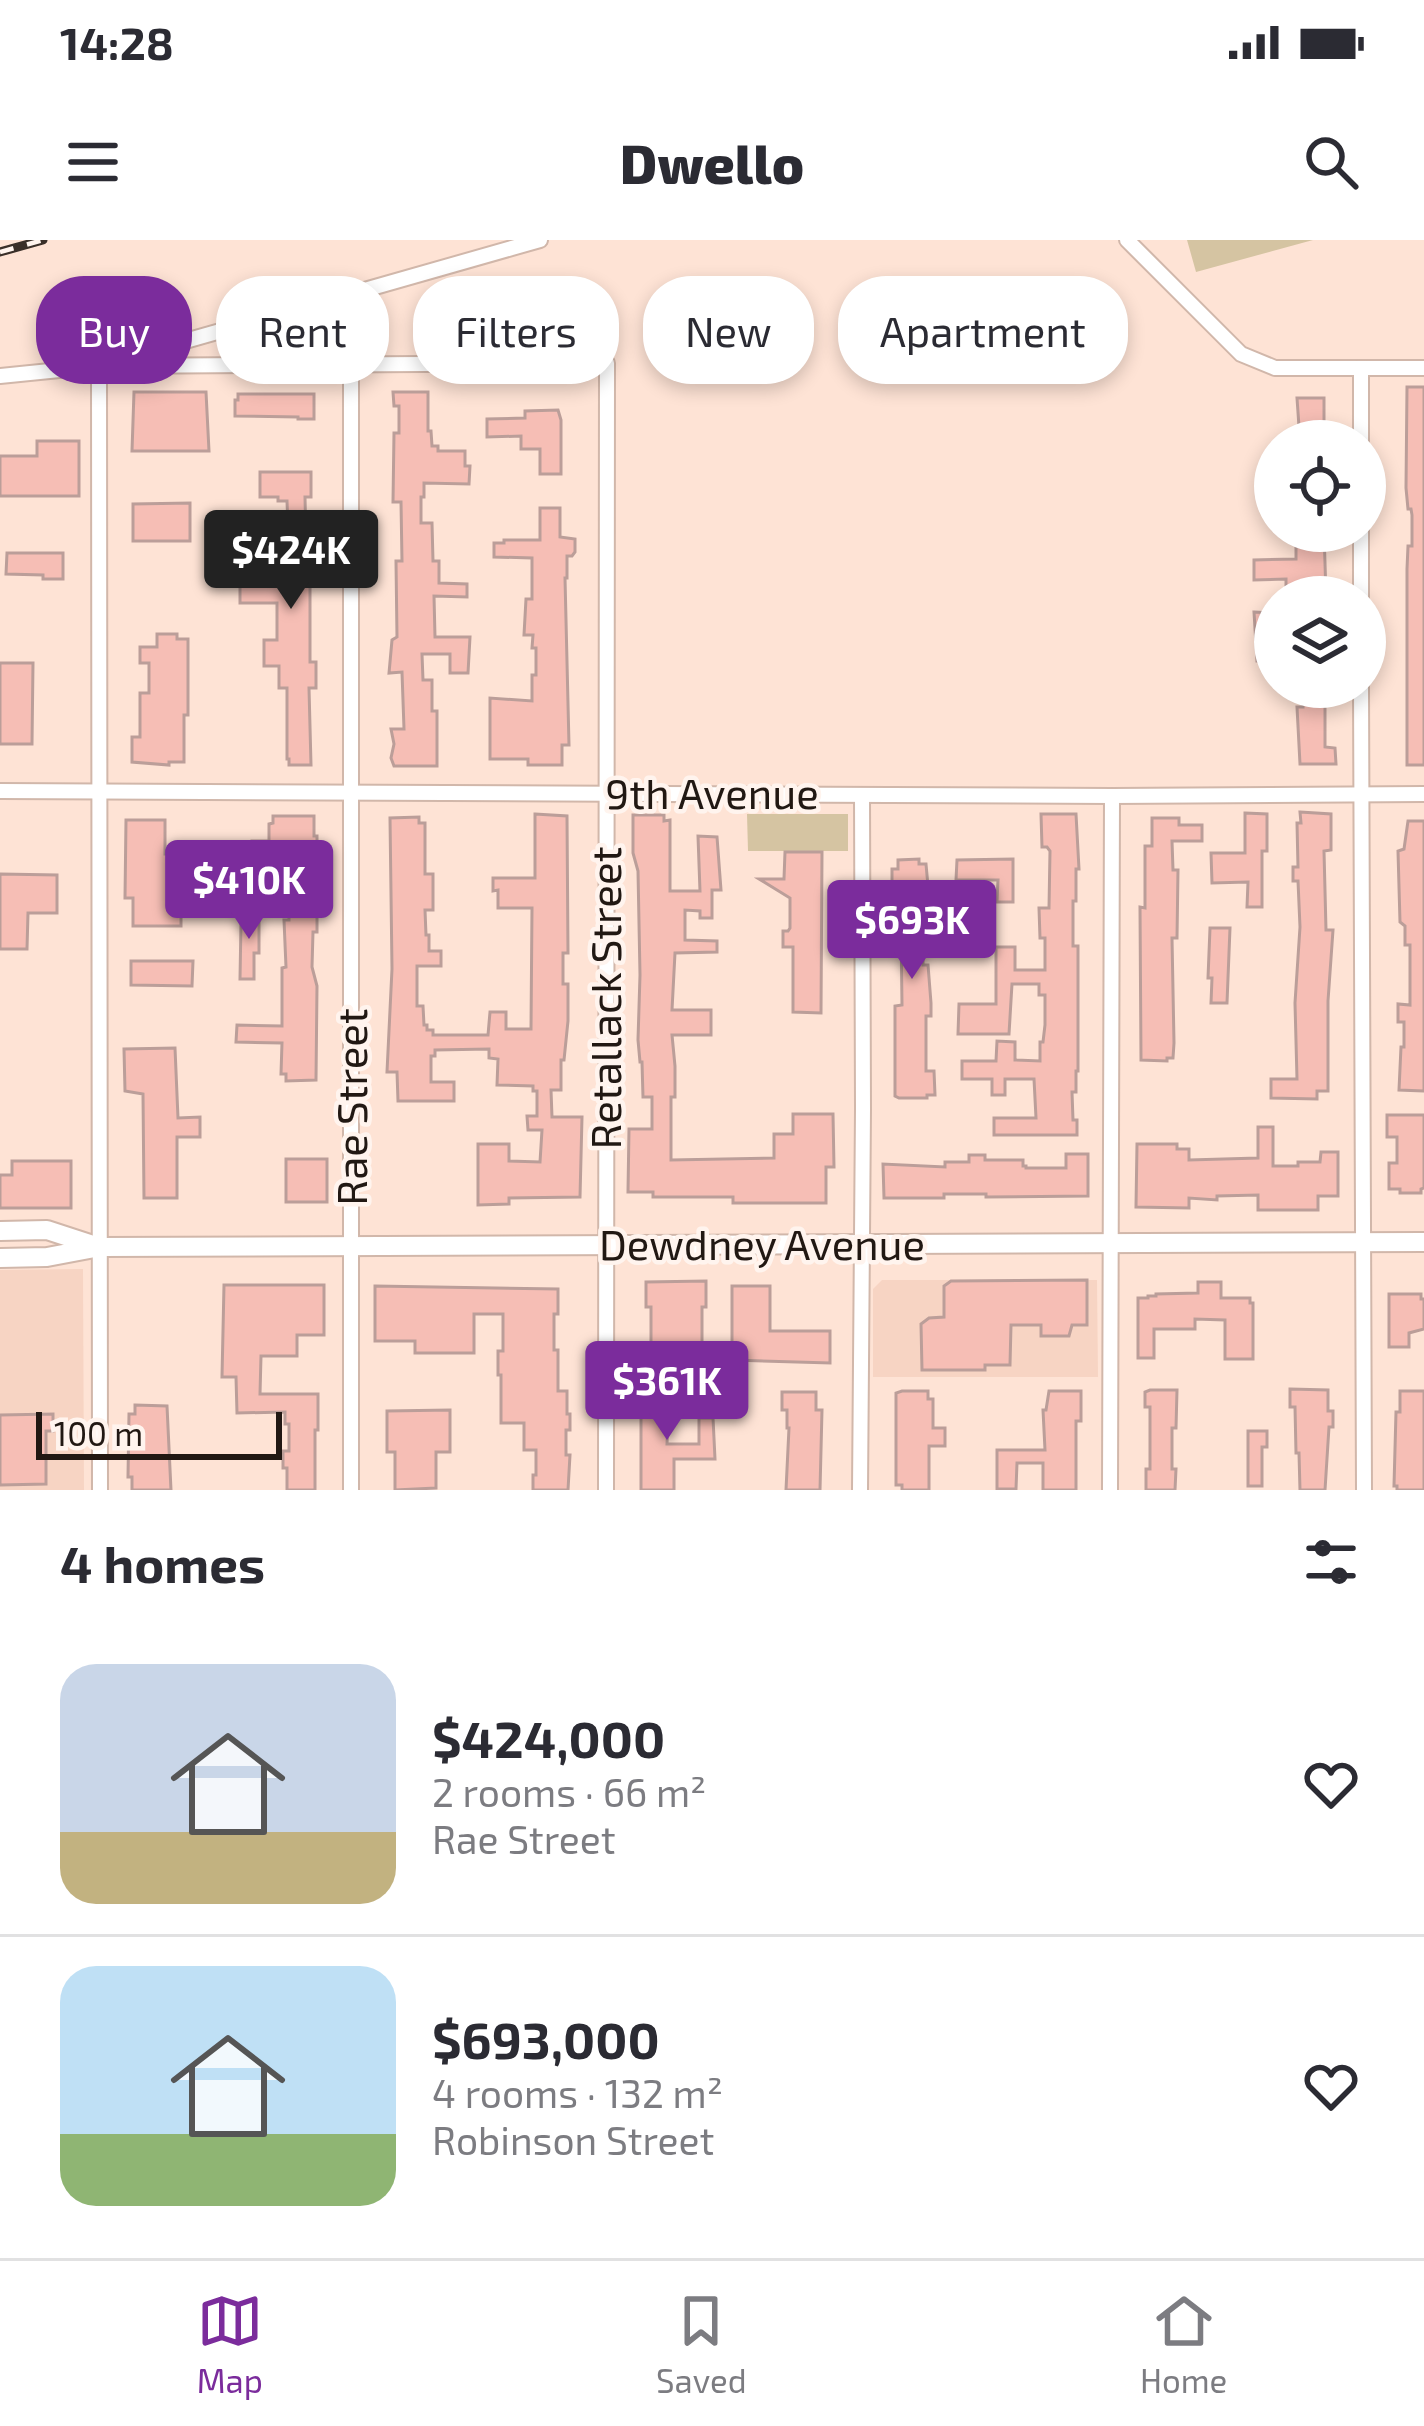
<!DOCTYPE html>
<html lang="en">
<head>
<meta charset="utf-8">
<style>
	:root { --surface:#fff; --page:#f7f7f7; --text:#2b2b33; --muted:#7c7c81; --line:#e1e1e2; --accent:#7b2c9c }
	body { margin:0; font-family:"Exo 2",sans-serif; background:var(--page); color:var(--text); height:100vh; display:flex; flex-direction:column; font-size:45px; white-space:nowrap }
	* { box-sizing:border-box; margin:0 }
	p { font-size:39px; color:var(--muted) }
	.icon { flex:none; width:66px; height:66px; fill:none; stroke:currentColor; stroke-width:2; stroke-linecap:round; stroke-linejoin:round }
	.map { position:relative; height:1250px; overflow:hidden }
	.panel { display:flex; flex-direction:column; background:var(--surface); flex:1 }
	.panel>* { flex:none }
	.guide { position:absolute; left:36px; top:36px; width:1353px; height:108px; display:flex; gap:24px }
	.tools { position:absolute; left:1254px; top:180px; display:grid; gap:24px }
	.tools a { display:grid; place-items:center; width:132px; height:132px; border-radius:50%; background:var(--surface); box-shadow:0 6px 18px #0003; font-size:60px }
	.scale { position:absolute; left:36px; bottom:30px; width:246px; box-sizing:border-box; padding-left:12px; border:6px solid #211813; border-top:0; font-size:33px; line-height:42px; white-space:nowrap; color:#211813; -webkit-text-stroke:9px #fff4ee; paint-order:stroke }
	.price { position:absolute; translate:-50% -102px; padding:0 27px; border-radius:12px; background:var(--accent); color:#fff; font-size:39px; line-height:78px; filter:drop-shadow(0 3px 6px #0008) }
	.price::after { content:''; position:absolute; left:50%; top:72px; width:36px; height:27px; margin-left:-18px; background:inherit; clip-path:polygon(0 0,100% 0,50% 100%) }
	.price.active { background:#222; color:#fff }
	ul { padding:0; list-style:none }
	li { display:flex; align-items:center; gap:36px; height:300px; padding:0 60px }
	li+li { border-top:3px solid var(--line) }
	li span { display:grid; place-items:center; flex:none; width:336px; height:240px; border-radius:36px; color:#555 }
	li>.icon { margin-inline-start:auto }
	span .icon { width:144px; height:144px; fill:#fffc; stroke-width:1 }
	li b { font-size:51px }
	h2 { display:flex; justify-content:space-between; align-items:center; height:144px; padding:0 60px; font-size:51px }
	.tag { padding:0 42px; border-radius:48px; background:var(--surface); box-shadow:0 6px 18px #0003; font-size:42px; line-height:108px }
	.tag.active { background:var(--accent); color:#fff }
	.status { display:flex; justify-content:space-between; align-items:center; height:84px; padding:0 60px; background:var(--surface); direction:ltr }
	.status svg { height:33px; fill:currentColor }
	header { display:flex; justify-content:space-between; align-items:center; height:156px; padding:0 60px; background:var(--surface); font-size:54px; font-weight:800 }
	.dock { display:flex; justify-content:space-around; align-items:center; height:168px; border-top:3px solid var(--line); background:var(--surface); font-size:33px; color:var(--muted) }
	.dock a { display:grid; justify-items:center; gap:6px }
	.dock .active { color:var(--accent) }
	.map>svg:first-child { display:block }
	.built { fill:#f7d4c3 }
	.green { fill:#d5c4a2 }
	.building { fill:#f6beb5; stroke:#bb9e99; stroke-width:3 }
	.lines { fill:none; stroke-linecap:round; stroke-linejoin:round }
	.street-casing { stroke:#d1b7aa; stroke-width:18 }
	.secondary-casing { stroke:#d1b7aa; stroke-width:22 }
	.street { stroke:#fff; stroke-width:14 }
	.secondary { stroke:#fff; stroke-width:18 }
	.rail-casing { stroke:#3a2f29; stroke-width:9 }
	.rail { stroke:#fff4ee; stroke-width:4.5; stroke-dasharray:14; stroke-linecap:butt }
	.labels { text-anchor:middle; stroke-width:9; stroke-linejoin:round; paint-order:stroke }
	.street-label { font-size:42px; fill:#211813; stroke:#fff4ee }
</style>
</head>
<body>
<div class="status"><b>14:28</b><svg viewBox="0 0 49 12"><path d="M0 12V9h3v3zM5 12V6h3v6zM10 12V3h3v9zM15 12V0h3v12zM26 1h20v11H26zM47 4h2v5h-2z"/></svg></div>
<header><svg class="icon" aria-label="menu" viewBox="0 0 24 24"><path d="M4 6h16M4 12h16M4 18h16"/></svg>Dwello<svg class="icon" aria-label="search" viewBox="0 0 24 24"><circle cx="10" cy="10" r="6"/><path d="M15 15l6 6"/></svg></header>
<div class="map">
<svg width="1424" height="1250" viewBox="0 0 1424 1250">
	<rect width="100%" height="100%" fill="#fee3d5"/>
	<g class="built">
		<path d="M 83,1029 L 84,1250 L 0,1250 L 0,1030 Z"/>
		<path d="M 882,1040 L 1097,1040 L 1098,1137 L 873,1137 L 873,1049 Z"/>
	</g>
	<g class="green">
		<path d="M 1187,0 L 1313,0 L 1196,32 Z"/>
		<path d="M 747,574 L 848,574 L 848,611 L 748,611 Z"/>
	</g>
	<g class="building">
		<path d="M 1407,147 L 1424,147 L 1424,525 L 1407,525 L 1407,329 L 1408,306 L 1412,306 L 1412,275 L 1411,269 L 1408,269 L 1406,248 Z"/>
		<path d="M 134,152 L 206,152 L 209,211 L 132,211 Z"/>
		<path d="M 393,152 L 428,152 L 428,191 L 431,191 L 432,206 L 438,206 L 438,211 L 465,211 L 465,226 L 470,226 L 469,244 L 424,243 L 424,257 L 421,257 L 421,283 L 432,283 L 433,321 L 439,321 L 439,343 L 467,344 L 467,357 L 434,356 L 435,397 L 470,397 L 468,433 L 450,433 L 450,414 L 422,414 L 423,440 L 432,440 L 432,471 L 437,471 L 437,526 L 394,526 L 391,518 L 394,504 L 391,489 L 404,489 L 402,432 L 389,433 L 392,400 L 397,397 L 396,321 L 402,321 L 401,262 L 393,262 L 394,193 L 399,193 L 399,166 L 394,166 Z"/>
		<path d="M 238,154 L 314,154 L 314,179 L 298,179 L 298,177 L 235,176 L 235,160 L 238,160 Z"/>
		<path d="M 1297,158 L 1324,158 L 1324,198 L 1320,198 L 1320,201 L 1300,201 Z"/>
		<path d="M 558,170 L 561,180 L 561,234 L 540,234 L 540,209 L 521,209 L 521,196 L 487,197 L 487,179 L 525,178 L 525,171 Z"/>
		<path d="M 37,201 L 79,201 L 79,256 L 0,256 L 0,216 L 37,216 Z"/>
		<path d="M 260,232 L 311,232 L 311,257 L 305,257 L 306,303 L 315,303 L 315,318 L 310,318 L 310,422 L 316,422 L 316,448 L 309,448 L 311,525 L 289,525 L 289,519 L 287,519 L 287,448 L 279,448 L 279,426 L 264,426 L 264,400 L 277,400 L 277,363 L 240,363 L 240,344 L 290,342 L 287,261 L 278,261 L 278,257 L 260,257 Z"/>
		<path d="M 190,263 L 190,301 L 133,301 L 133,264 Z"/>
		<path d="M 540,268 L 560,268 L 560,297 L 575,299 L 575,312 L 572,316 L 567,316 L 567,338 L 565,338 L 569,505 L 562,505 L 562,525 L 528,525 L 528,519 L 490,519 L 490,458 L 532,461 L 532,435 L 536,435 L 536,408 L 532,408 L 533,395 L 524,395 L 526,359 L 532,359 L 532,318 L 494,317 L 494,303 L 504,303 L 504,300 L 540,300 Z"/>
		<path d="M 1304,291 L 1324,291 L 1326,355 L 1286,357 L 1286,339 L 1254,340 L 1254,320 L 1296,319 L 1296,295 L 1304,295 Z"/>
		<path d="M 7,313 L 63,313 L 63,339 L 43,339 L 43,335 L 6,334 Z"/>
		<path d="M 1254,372 L 1274,373 L 1275,421 L 1257,421 Z"/>
		<path d="M 157,394 L 177,394 L 177,399 L 188,399 L 188,475 L 184,475 L 184,522 L 169,522 L 169,525 L 132,522 L 132,497 L 140,497 L 140,453 L 149,453 L 149,423 L 140,423 L 140,407 L 157,407 Z"/>
		<path d="M 0,423 L 33,423 L 32,504 L 0,504 Z"/>
		<path d="M 1303,447 L 1325,447 L 1325,507 L 1335,508 L 1336,524 L 1300,524 L 1297,467 L 1303,467 Z"/>
		<path d="M 1300,572 L 1331,574 L 1331,610 L 1324,611 L 1326,690 L 1333,690 L 1328,761 L 1328,851 L 1317,851 L 1317,859 L 1271,858 L 1271,839 L 1297,839 L 1295,763 L 1300,687 L 1298,641 L 1293,641 L 1293,627 L 1298,627 L 1297,583 L 1301,583 Z"/>
		<path d="M 1245,573 L 1267,574 L 1267,611 L 1262,611 L 1262,667 L 1247,667 L 1248,642 L 1212,643 L 1211,613 L 1245,613 Z"/>
		<path d="M 535,574 L 567,576 L 568,713 L 563,713 L 563,744 L 568,744 L 568,781 L 564,820 L 561,820 L 561,850 L 551,850 L 552,877 L 582,877 L 580,957 L 509,958 L 509,964 L 478,965 L 478,904 L 509,904 L 509,921 L 540,922 L 542,890 L 528,890 L 527,876 L 537,876 L 537,851 L 533,851 L 533,846 L 497,845 L 498,819 L 489,818 L 489,809 L 435,810 L 435,816 L 431,816 L 431,842 L 454,842 L 454,861 L 398,861 L 397,832 L 387,832 L 392,729 L 390,578 L 419,577 L 419,583 L 425,583 L 425,634 L 433,634 L 433,670 L 425,670 L 426,695 L 429,695 L 429,711 L 441,711 L 441,726 L 417,726 L 417,766 L 423,766 L 424,785 L 427,785 L 427,790 L 433,790 L 433,795 L 488,795 L 490,772 L 506,772 L 506,789 L 531,789 L 532,668 L 498,668 L 498,650 L 493,651 L 493,638 L 535,638 Z"/>
		<path d="M 1041,574 L 1076,574 L 1079,629 L 1076,629 L 1076,661 L 1073,661 L 1073,706 L 1078,706 L 1078,831 L 1076,831 L 1076,852 L 1072,852 L 1073,880 L 1077,880 L 1077,895 L 994,895 L 994,878 L 1036,878 L 1034,839 L 1005,839 L 1005,855 L 992,855 L 992,839 L 962,839 L 962,821 L 996,821 L 997,801 L 1015,802 L 1015,820 L 1040,821 L 1040,802 L 1043,802 L 1045,785 L 1045,755 L 1039,755 L 1039,744 L 1012,744 L 1009,794 L 958,794 L 959,764 L 996,764 L 996,707 L 1015,707 L 1015,730 L 1045,730 L 1045,698 L 1040,698 L 1039,668 L 1049,668 L 1050,611 L 1047,607 L 1042,607 Z"/>
		<path d="M 633,575 L 664,575 L 664,581 L 670,580 L 670,651 L 700,651 L 698,596 L 717,597 L 721,650 L 712,650 L 712,678 L 700,678 L 700,671 L 685,670 L 685,700 L 717,701 L 717,712 L 675,713 L 672,770 L 711,770 L 711,795 L 672,795 L 675,826 L 675,857 L 671,857 L 671,920 L 774,918 L 774,894 L 793,894 L 793,874 L 833,874 L 834,927 L 826,927 L 826,963 L 733,963 L 733,957 L 653,957 L 653,952 L 628,952 L 629,889 L 652,889 L 652,857 L 643,857 L 642,822 L 640,822 L 638,800 L 640,735 L 638,631 L 633,613 Z"/>
		<path d="M 273,576 L 314,576 L 314,596 L 317,596 L 317,692 L 313,692 L 312,727 L 317,746 L 316,840 L 286,841 L 286,834 L 281,834 L 282,803 L 236,802 L 237,785 L 282,786 L 282,728 L 286,727 L 284,680 L 289,680 L 289,651 L 284,651 L 283,614 L 252,614 L 252,601 L 269,601 L 269,584 L 273,583 Z"/>
		<path d="M 1152,578 L 1179,578 L 1179,585 L 1202,585 L 1202,601 L 1172,601 L 1173,630 L 1178,630 L 1177,698 L 1172,698 L 1174,803 L 1173,818 L 1167,818 L 1167,821 L 1141,820 L 1140,667 L 1145,668 L 1145,606 L 1152,606 Z"/>
		<path d="M 126,580 L 165,580 L 165,614 L 192,614 L 192,635 L 197,635 L 197,658 L 181,658 L 181,686 L 133,686 L 133,658 L 125,658 Z"/>
		<path d="M 1408,581 L 1424,581 L 1424,851 L 1399,850 L 1401,807 L 1404,807 L 1404,782 L 1398,782 L 1398,764 L 1410,765 L 1410,705 L 1405,705 L 1405,686 L 1400,682 L 1398,611 L 1404,609 Z"/>
		<path d="M 785,612 L 822,612 L 821,773 L 793,772 L 793,707 L 783,707 L 783,691 L 788,691 L 790,688 L 790,658 L 759,639 L 784,639 Z"/>
		<path d="M 919,619 L 919,624 L 926,624 L 928,646 L 929,665 L 923,665 L 923,725 L 928,725 L 931,763 L 931,776 L 926,776 L 926,831 L 934,831 L 935,855 L 927,855 L 927,858 L 899,858 L 895,856 L 895,766 L 902,765 L 901,688 L 892,688 L 892,629 L 898,629 L 898,620 Z"/>
		<path d="M 1013,619 L 1013,662 L 997,662 L 998,640 L 956,640 L 957,620 Z"/>
		<path d="M 0,634 L 57,635 L 57,673 L 28,673 L 27,709 L 0,709 Z"/>
		<path d="M 259,670 L 259,713 L 254,713 L 254,739 L 240,739 L 241,683 L 239,671 Z"/>
		<path d="M 1210,688 L 1230,688 L 1227,763 L 1211,763 L 1212,738 L 1208,738 Z"/>
		<path d="M 131,721 L 193,721 L 192,746 L 131,745 Z"/>
		<path d="M 175,808 L 178,878 L 200,877 L 200,897 L 177,897 L 177,958 L 144,958 L 143,854 L 125,851 L 124,809 Z"/>
		<path d="M 1387,875 L 1424,875 L 1424,948 L 1421,949 L 1421,953 L 1400,953 L 1400,949 L 1389,949 L 1389,923 L 1397,923 L 1397,897 L 1387,897 Z"/>
		<path d="M 1258,887 L 1273,887 L 1273,926 L 1298,926 L 1298,922 L 1320,922 L 1321,912 L 1338,912 L 1338,956 L 1318,956 L 1318,970 L 1258,970 L 1258,955 L 1217,956 L 1217,960 L 1189,958 L 1189,968 L 1136,967 L 1137,904 L 1177,904 L 1177,909 L 1189,909 L 1189,920 L 1258,918 Z"/>
		<path d="M 1066,914 L 1088,914 L 1088,956 L 986,957 L 986,954 L 944,954 L 944,958 L 884,958 L 883,924 L 945,927 L 945,922 L 969,922 L 969,915 L 985,915 L 985,920 L 1023,920 L 1023,926 L 1026,926 L 1026,928 L 1066,928 Z"/>
		<rect x="286" y="919" width="41" height="43"/>
		<path d="M 12,921 L 71,921 L 71,968 L 0,968 L 0,935 L 12,935 Z"/>
		<path d="M 1087,1040 L 1087,1085 L 1072,1085 L 1069,1096 L 1041,1096 L 1041,1085 L 1011,1085 L 1010,1125 L 985,1125 L 985,1130 L 922,1130 L 921,1084 L 929,1078 L 944,1077 L 944,1046 L 951,1041 Z"/>
		<path d="M 706,1041 L 706,1067 L 702,1067 L 702,1104 L 706,1104 L 706,1127 L 647,1128 L 646,1104 L 651,1104 L 651,1067 L 646,1067 L 646,1042 Z"/>
		<path d="M 1198,1042 L 1221,1042 L 1221,1058 L 1250,1058 L 1250,1063 L 1253,1063 L 1253,1119 L 1225,1119 L 1225,1080 L 1195,1079 L 1195,1089 L 1154,1089 L 1154,1118 L 1138,1118 L 1138,1058 L 1148,1058 L 1148,1056 L 1156,1056 L 1156,1054 L 1198,1053 Z"/>
		<path d="M 224,1045 L 324,1045 L 324,1095 L 297,1095 L 297,1116 L 261,1116 L 260,1154 L 318,1154 L 318,1190 L 315,1190 L 315,1250 L 287,1250 L 287,1228 L 283,1228 L 283,1211 L 289,1211 L 289,1184 L 285,1184 L 285,1172 L 237,1173 L 236,1137 L 222,1137 Z"/>
		<path d="M 375,1046 L 558,1049 L 558,1074 L 554,1074 L 554,1110 L 558,1110 L 558,1151 L 567,1151 L 567,1174 L 570,1174 L 570,1190 L 566,1190 L 566,1215 L 570,1215 L 568,1250 L 533,1250 L 533,1235 L 536,1235 L 536,1210 L 524,1210 L 524,1183 L 501,1183 L 501,1135 L 498,1135 L 498,1111 L 503,1111 L 503,1074 L 474,1074 L 474,1113 L 415,1113 L 415,1101 L 375,1101 Z"/>
		<path d="M 732,1046 L 770,1046 L 770,1091 L 830,1091 L 830,1123 L 732,1120 Z"/>
		<path d="M 1389,1054 L 1421,1054 L 1421,1059 L 1424,1059 L 1424,1089 L 1409,1093 L 1409,1107 L 1389,1107 Z"/>
		<path d="M 1290,1149 L 1328,1150 L 1328,1171 L 1333,1171 L 1333,1187 L 1329,1187 L 1325,1250 L 1300,1250 L 1299,1213 L 1296,1213 L 1295,1167 L 1290,1167 Z"/>
		<path d="M 1150,1150 L 1177,1150 L 1176,1188 L 1172,1188 L 1172,1229 L 1176,1229 L 1175,1250 L 1146,1250 L 1146,1229 L 1150,1229 L 1150,1167 L 1145,1167 L 1145,1152 Z"/>
		<path d="M 902,1151 L 928,1151 L 928,1159 L 933,1159 L 933,1188 L 945,1188 L 945,1206 L 929,1206 L 929,1250 L 902,1250 L 902,1245 L 896,1245 L 896,1153 Z"/>
		<path d="M 1049,1151 L 1081,1151 L 1081,1181 L 1076,1181 L 1076,1250 L 1043,1250 L 1043,1223 L 1017,1223 L 1016,1249 L 997,1249 L 997,1210 L 1045,1210 L 1043,1170 L 1046,1170 Z"/>
		<path d="M 1400,1151 L 1424,1151 L 1424,1250 L 1397,1250 L 1397,1246 L 1394,1246 L 1396,1172 L 1400,1172 Z"/>
		<path d="M 782,1152 L 816,1152 L 816,1170 L 822,1170 L 820,1250 L 786,1250 L 789,1188 L 787,1188 L 787,1170 L 782,1170 Z"/>
		<path d="M 637,1153 L 669,1153 L 667,1204 L 699,1204 L 699,1178 L 713,1178 L 715,1219 L 674,1219 L 674,1250 L 641,1250 L 641,1170 L 637,1170 Z"/>
		<path d="M 135,1165 L 167,1166 L 171,1250 L 132,1250 L 132,1237 L 128,1237 L 129,1174 L 135,1174 Z"/>
		<path d="M 450,1170 L 450,1212 L 436,1212 L 436,1248 L 395,1250 L 395,1212 L 387,1212 L 387,1171 Z"/>
		<path d="M 53,1174 L 53,1191 L 46,1191 L 46,1244 L 0,1245 L 0,1175 Z"/>
		<path d="M 1248,1191 L 1267,1191 L 1267,1207 L 1262,1207 L 1262,1246 L 1248,1246 Z"/>
	</g>
	<g class="lines">
		<defs>
			<g id="street">
				<path d="M 1127,0 L 1241,114 L 1275,128 L 1424,128"/>
				<path d="M 115,121 L 540,0"/>
				<path d="M 351,124 L 351,1250"/>
				<path d="M 99,126 L 100,1250"/>
				<path d="M 1361,128 L 1361,201"/>
				<path d="M 0,136 L 99,126 L 607,123 L 606,1250"/>
				<path d="M 1361,291 L 1361,357"/>
				<path d="M 1361,447 L 1364,1250"/>
				<path d="M 0,551 L 1112,556 L 1424,554"/>
				<path d="M 860,1250 L 863,869 L 862,555"/>
				<path d="M 1110,1250 L 1112,556"/>
			</g>
			<g id="secondary">
				<path d="M 0,991 L 47,990 L 96,1006"/>
				<path d="M 0,1018 L 47,1017 L 100,1007 L 1424,1002"/>
			</g>
		</defs>
		<use href="#street" class="street-casing"/>
		<use href="#secondary" class="secondary-casing"/>
		<use href="#street" class="street"/>
		<use href="#secondary" class="secondary"/>
		<defs>
			<path id="rail" d="M 0,12 L 43,0"/>
		</defs>
		<use href="#rail" class="rail-casing"/>
		<use href="#rail" class="rail"/>
	</g>
	<g class="labels">
		<g class="street-label">
			<text x="712" y="569">9th Avenue</text>
			<text transform="translate(606 758) rotate(-90)" y="15">Retallack Street</text>
			<text transform="translate(352 867) rotate(-90)" y="15">Rae Street</text>
			<text x="762" y="1020">Dewdney Avenue</text>
		</g>
	</g>
</svg>
<div class="tools">
<a><svg class="icon" aria-label="locate" viewBox="0 0 24 24"><circle cx="12" cy="12" r="6"/><path d="M12 2v4M12 18v4M2 12h4M18 12h4"/></svg></a>
<a><svg class="icon" aria-label="layers" viewBox="0 0 24 24"><path d="M12 4l9 5-9 5-9-5zM3 14l9 5 9-5"/></svg></a>
</div>
<div class="scale">100 m</div>
<b class="price active" style="left:291px;top:372px">$424K</b>
<b class="price" style="left:249px;top:702px">$410K</b>
<b class="price" style="left:912px;top:742px">$693K</b>
<b class="price" style="left:667px;top:1203px">$361K</b>
<div class="guide">
<a class="tag active">Buy</a>
<a class="tag">Rent</a>
<a class="tag">Filters</a>
<a class="tag">New</a>
<a class="tag">Apartment</a>
</div>
</div>
<section class="panel">
<h2>4 homes<svg class="icon" aria-label="filters" viewBox="0 0 24 24"><path d="M4 7h16M4 17h16"/><circle cx="9" cy="7" r="2"/><circle cx="15" cy="17" r="2"/></svg></h2>
<ul>
<li><span style="background:linear-gradient(#c9d6e8 70%,#c2b280 0)"><svg class="icon" aria-label="home" viewBox="0 0 24 24"><path d="M3 11l9-7 9 7M6 9v11h12V9"/></svg></span><div><b>$424,000</b><p>2 rooms · 66 m²</p><p>Rae Street</p></div><svg class="icon" aria-label="heart" viewBox="0 0 24 24"><path d="M12 20l-8-8c-3-5 5-10 8-4 3-6 11-1 8 4z"/></svg></li>
<li><span style="background:linear-gradient(#bfe0f5 70%,#8fb573 0)"><svg class="icon" aria-label="home" viewBox="0 0 24 24"><path d="M3 11l9-7 9 7M6 9v11h12V9"/></svg></span><div><b>$693,000</b><p>4 rooms · 132 m²</p><p>Robinson Street</p></div><svg class="icon" aria-label="heart" viewBox="0 0 24 24"><path d="M12 20l-8-8c-3-5 5-10 8-4 3-6 11-1 8 4z"/></svg></li>
</ul>
</section>
<nav class="dock">
<a class="active"><svg class="icon" aria-label="map" viewBox="0 0 24 24"><path d="M3 6l6-2 6 2 6-2v14l-6 2-6-2-6 2zM9 4v14M15 6v14"/></svg>Map</a>
<a><svg class="icon" aria-label="saved" viewBox="0 0 24 24"><path d="M7 4h10v16l-5-4-5 4z"/></svg>Saved</a>
<a><svg class="icon" aria-label="home" viewBox="0 0 24 24"><path d="M3 11l9-7 9 7M6 9v11h12V9"/></svg>Home</a>
</nav>
</body>
</html>
